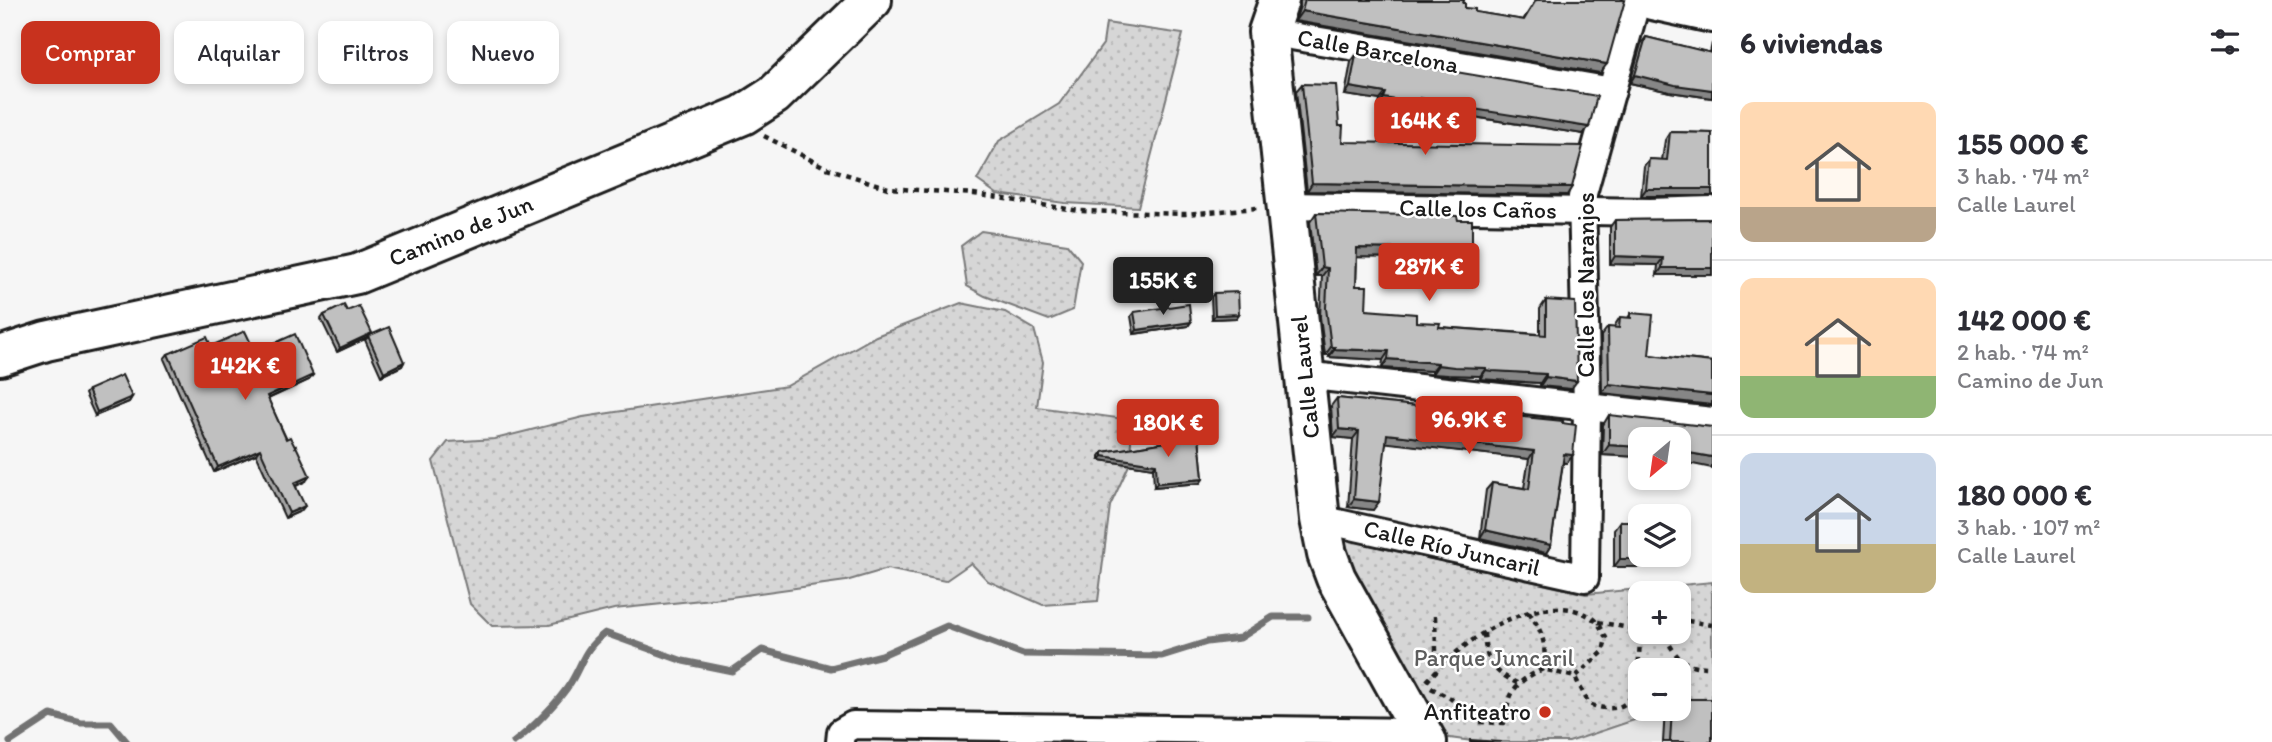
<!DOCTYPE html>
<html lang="es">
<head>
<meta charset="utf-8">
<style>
	:root { --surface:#fff; --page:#f7f7f7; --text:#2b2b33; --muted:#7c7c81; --line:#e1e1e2; --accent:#c8321e }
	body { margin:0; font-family:Itim,sans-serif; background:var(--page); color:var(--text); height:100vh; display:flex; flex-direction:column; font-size:26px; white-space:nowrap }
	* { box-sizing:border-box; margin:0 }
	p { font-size:23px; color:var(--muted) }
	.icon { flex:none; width:38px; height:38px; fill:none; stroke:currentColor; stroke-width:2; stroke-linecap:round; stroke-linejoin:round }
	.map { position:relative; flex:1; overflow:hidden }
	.panel { display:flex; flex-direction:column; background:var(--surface); width:560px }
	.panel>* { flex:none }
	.hud { position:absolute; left:21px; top:21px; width:665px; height:63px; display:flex; gap:14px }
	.needle { width:46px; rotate:209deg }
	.fabs { position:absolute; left:1628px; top:427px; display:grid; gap:14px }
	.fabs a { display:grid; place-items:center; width:63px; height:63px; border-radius:14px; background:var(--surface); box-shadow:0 4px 10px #0003; font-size:35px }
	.price { position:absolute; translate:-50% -60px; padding:0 16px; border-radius:7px; background:var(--accent); color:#fff; font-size:23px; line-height:46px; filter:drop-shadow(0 2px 4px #0008) }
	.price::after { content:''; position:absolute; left:50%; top:42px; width:21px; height:16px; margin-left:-10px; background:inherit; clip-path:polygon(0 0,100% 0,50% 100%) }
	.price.current { background:#222; color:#fff }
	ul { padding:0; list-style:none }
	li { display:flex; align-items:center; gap:21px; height:175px; padding:0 28px }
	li+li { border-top:2px solid var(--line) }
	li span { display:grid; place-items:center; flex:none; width:196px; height:140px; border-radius:14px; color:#555 }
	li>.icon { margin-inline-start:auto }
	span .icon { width:84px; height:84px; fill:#fffc; stroke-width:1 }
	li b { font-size:30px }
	h2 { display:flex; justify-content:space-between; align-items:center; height:84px; padding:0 28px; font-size:30px }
	.chip { padding:0 24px; border-radius:14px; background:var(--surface); box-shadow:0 4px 10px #0003; font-size:24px; line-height:63px }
	.chip.current { background:var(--accent); color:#fff }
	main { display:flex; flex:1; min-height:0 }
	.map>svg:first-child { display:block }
	.built { fill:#e6e6e6 }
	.grass { fill:url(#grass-dots); stroke:#797979; stroke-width:2; fill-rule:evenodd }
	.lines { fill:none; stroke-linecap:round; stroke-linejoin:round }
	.stream { stroke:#727272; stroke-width:7 }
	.street-casing { stroke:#1c1c1c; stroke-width:32 }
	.secondary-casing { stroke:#1c1c1c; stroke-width:44 }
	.path { stroke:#1c1c1c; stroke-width:4.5; stroke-dasharray:5 5; stroke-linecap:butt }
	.street { stroke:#fff; stroke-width:26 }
	.secondary { stroke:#fff; stroke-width:38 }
	.wall { fill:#a5a5a5; stroke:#1c1c1c; stroke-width:2 }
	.shaded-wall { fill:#868686; stroke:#1c1c1c; stroke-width:2 }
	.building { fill:#c0c0c0; stroke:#1c1c1c; stroke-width:2 }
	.poi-dot { fill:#c8321e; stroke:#fff; stroke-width:2.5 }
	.labels { text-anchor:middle; stroke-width:5; stroke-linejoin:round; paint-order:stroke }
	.street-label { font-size:24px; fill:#1c1c1c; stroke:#fff }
	.park-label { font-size:24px; fill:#5d5d5d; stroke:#fff }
	.poi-label { font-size:24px; fill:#1c1c1c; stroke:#fff; text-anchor:end }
</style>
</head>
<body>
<main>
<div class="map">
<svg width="1712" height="742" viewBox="0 0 1712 742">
	<defs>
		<pattern id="grass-dots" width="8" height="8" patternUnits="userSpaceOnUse" patternTransform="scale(1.75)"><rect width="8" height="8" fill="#d6d6d6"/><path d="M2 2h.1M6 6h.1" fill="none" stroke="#b7b7b7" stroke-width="1.8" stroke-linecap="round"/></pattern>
	</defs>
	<rect width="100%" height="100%" fill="#f6f6f6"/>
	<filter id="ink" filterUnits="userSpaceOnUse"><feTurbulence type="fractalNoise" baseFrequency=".0143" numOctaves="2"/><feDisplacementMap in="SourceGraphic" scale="14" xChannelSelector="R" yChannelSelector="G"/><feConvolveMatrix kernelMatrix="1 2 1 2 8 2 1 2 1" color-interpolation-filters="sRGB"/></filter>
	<g filter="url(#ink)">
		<path class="built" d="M 1664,710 L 1712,742 L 1569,742 Z"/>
		<g class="grass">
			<path d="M 1106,23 L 1183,34 L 1138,207 L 1065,203 L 997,194 L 977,180 L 999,141 L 1059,104 L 1103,44 Z"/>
			<path d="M 981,231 L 1067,244 L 1081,261 L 1073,310 L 1049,320 L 985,296 L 967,286 L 961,246 Z"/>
			<path d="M 961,303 L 1005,312 L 1034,329 L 1043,362 L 1037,407 L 1132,420 L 1130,463 L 1110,506 L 1098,601 L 1043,605 L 988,581 L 971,563 L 945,581 L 887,569 L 846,581 L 731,597 L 614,609 L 549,625 L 492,626 L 470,604 L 433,461 L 448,442 L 495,439 L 583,417 L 787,386 L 876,336 Z"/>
			<path d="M 1344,539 L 1586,594 L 1712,582 L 1712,710 L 1664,710 L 1569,742 L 1480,742 L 1442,737 L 1347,571 L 1339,541 ZM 1640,593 L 1678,593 L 1678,632 L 1640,632 ZM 1640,670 L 1678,670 L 1678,709 L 1640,709 Z"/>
		</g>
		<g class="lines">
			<g class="stream">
				<path d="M 10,742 L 51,715 L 81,723 L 111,723 L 127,742"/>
				<path d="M 514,742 C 531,730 560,700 571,682 C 584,660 583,650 605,633 L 683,661 L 732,671 L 762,650 L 831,668 L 882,655 L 947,626 L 1023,654 L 1162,656 L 1207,642 L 1240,638 L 1273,617 L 1308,617"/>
			</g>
			<defs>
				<g id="street">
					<path d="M 1268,32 L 1612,91"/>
					<path d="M 1286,206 L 1650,212 L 1712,210"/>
					<path d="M 1304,375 L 1712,421"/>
					<path d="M 1320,519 L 1585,578 L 1587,406 L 1582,197 L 1637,0"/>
					<path d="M 840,742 L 841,732 L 853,725 L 1421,732"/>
				</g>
				<g id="secondary">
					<path d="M 1279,0 L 1268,32 L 1320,519 L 1327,554 L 1336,578 L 1427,742"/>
					<path d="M 1652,0 L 1712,13"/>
					<path d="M 0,356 L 46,341 L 357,274 L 743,115 L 774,95 L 872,0"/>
				</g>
			</defs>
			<use href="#street" class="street-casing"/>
			<use href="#secondary" class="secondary-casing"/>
			<g class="path">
				<path d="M 764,136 L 827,168 L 888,188 L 974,194 L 1080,211 L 1185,214 L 1257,208"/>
				<path d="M 1529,612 C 1543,633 1547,644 1543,669"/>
				<path d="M 1435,616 L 1436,651 L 1443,662"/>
				<path d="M 1598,622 L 1640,630"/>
				<path d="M 1678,624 L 1688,621 L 1712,625"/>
				<path d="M 1645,632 L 1666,638 C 1678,661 1685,667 1712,667"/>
				<path d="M 1484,633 C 1486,662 1491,670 1517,683"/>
				<path d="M 1427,681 C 1459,644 1519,601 1570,609 C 1580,611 1592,616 1598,624 C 1602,628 1604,634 1606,638 L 1603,652 L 1575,677"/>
				<path d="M 1431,688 L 1450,698 L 1479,722 L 1504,723 C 1510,691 1513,683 1543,669 L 1575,677 L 1589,704 C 1645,724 1636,669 1641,632"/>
			</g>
			<use href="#street" class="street"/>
			<use href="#secondary" class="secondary"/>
		</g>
		<g class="wall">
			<path d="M 1300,0 L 1464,0 L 1463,3 L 1465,8 L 1475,12 L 1523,20 L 1536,0 L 1625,0 L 1600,73 L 1295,21 L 1300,6 Z"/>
			<path d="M 1646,37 L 1710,53 L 1712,43 L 1712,98 L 1670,92 L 1630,83 L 1641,44 Z"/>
			<path d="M 1356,55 L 1583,134 L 1448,113 L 1418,106 L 1414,112 L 1379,106 L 1380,100 L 1345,95 L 1351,62 Z"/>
			<path d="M 1302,84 L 1339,126 L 1342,142 L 1567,195 L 1307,191 L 1296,91 Z"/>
			<path d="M 1670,132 L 1712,133 L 1641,196 L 1644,166 L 1649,159 L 1662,160 L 1665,140 Z"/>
			<path d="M 1316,213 L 1458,220 L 1472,250 L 1466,259 L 1357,257 L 1356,286 L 1366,310 L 1416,322 L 1439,327 L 1540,334 L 1540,309 L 1546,300 L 1571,389 L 1540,386 L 1540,383 L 1486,380 L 1480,379 L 1480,376 L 1448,375 L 1432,374 L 1432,371 L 1382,368 L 1383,360 L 1329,357 L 1329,355 L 1325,355 L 1320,317 L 1322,276 L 1316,276 L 1310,222 Z"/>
			<path d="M 1712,219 L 1657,275 L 1658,265 L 1610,264 L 1610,227 L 1615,220 Z"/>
			<path d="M 1214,293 L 1239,314 L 1236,318 L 1212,319 L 1211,297 Z"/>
			<path d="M 347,311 L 370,335 L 404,362 L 402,366 L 381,376 L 365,340 L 367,338 L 337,352 L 321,319 L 324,315 Z"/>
			<path d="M 1134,312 L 1191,322 L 1188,326 L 1134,334 L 1131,316 Z"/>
			<path d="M 1631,313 L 1649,355 L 1712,362 L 1712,405 L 1602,393 L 1601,336 L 1608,327 L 1613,328 L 1620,317 L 1628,318 Z"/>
			<path d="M 211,346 L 255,352 L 313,375 L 309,380 L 268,399 L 306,481 L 296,486 L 301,511 L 285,518 L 256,454 L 214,472 L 164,359 L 168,354 Z"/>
			<path d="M 88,390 L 132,397 L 129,402 L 95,416 L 85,394 Z"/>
			<path d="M 1337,398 L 1563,421 L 1567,463 L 1563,463 L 1551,545 L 1546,553 L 1480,538 L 1486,490 L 1492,483 L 1524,488 L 1529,459 L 1386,442 L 1373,510 L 1348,507 L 1353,439 L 1333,437 L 1331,406 Z"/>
			<path d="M 1609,415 L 1640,439 L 1640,457 L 1602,455 L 1603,425 Z"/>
			<path d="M 1199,437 L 1203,479 L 1200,483 L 1154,487 L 1153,468 L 1100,460 L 1100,456 L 1103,452 Z"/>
			<path d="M 1620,521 L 1652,567 L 1614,567 L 1614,529 Z"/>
			<path d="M 1665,709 L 1678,709 L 1712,742 L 1663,742 Z"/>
		</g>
		<g class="shaded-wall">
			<path d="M 1302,11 L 1607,64 L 1600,73 L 1295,21 Z"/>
			<path d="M 1635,75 L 1712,90 L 1712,98 L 1670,92 L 1630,83 Z"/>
			<path d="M 1350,87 L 1386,93 L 1380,100 L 1345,95 Z"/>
			<path d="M 1384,98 L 1420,98 L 1589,127 L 1583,134 L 1448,113 L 1418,106 L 1414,112 L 1379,106 Z"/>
			<path d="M 1312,183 L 1572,187 L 1567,195 L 1307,191 Z"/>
			<path d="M 1646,189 L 1712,189 L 1712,196 L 1641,196 Z"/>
			<path d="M 1357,248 L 1472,250 L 1466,259 L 1351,257 Z"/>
			<path d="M 1615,256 L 1663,258 L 1658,265 L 1610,264 Z"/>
			<path d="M 1322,267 L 1328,268 L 1322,276 L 1316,276 Z"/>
			<path d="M 1662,268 L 1712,268 L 1712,275 L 1657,275 Z"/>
			<path d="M 1239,314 L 1236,318 L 1212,319 L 1215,315 Z"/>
			<path d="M 1191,322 L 1188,326 L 1134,334 L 1137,330 Z"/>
			<path d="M 372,333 L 369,337 L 337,352 L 340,348 Z"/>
			<path d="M 1331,347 L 1335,347 L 1329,355 L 1325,355 Z"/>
			<path d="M 1335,349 L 1389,351 L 1383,360 L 1329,357 Z"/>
			<path d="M 1388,359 L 1438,363 L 1432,371 L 1382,368 Z"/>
			<path d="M 404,362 L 402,366 L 381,376 L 384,372 Z"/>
			<path d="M 1438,365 L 1486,368 L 1480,376 L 1448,375 L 1432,374 Z"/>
			<path d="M 1486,370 L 1546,374 L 1540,383 L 1480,379 Z"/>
			<path d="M 313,375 L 309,380 L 263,401 L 267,396 Z"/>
			<path d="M 1546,377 L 1577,381 L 1571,389 L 1540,386 Z"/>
			<path d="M 1609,384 L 1712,395 L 1712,405 L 1602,393 Z"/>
			<path d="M 132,397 L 129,402 L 95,416 L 97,412 Z"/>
			<path d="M 1339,429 L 1359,431 L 1353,439 L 1333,437 Z"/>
			<path d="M 1387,434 L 1534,451 L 1529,459 L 1381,442 Z"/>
			<path d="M 1609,445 L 1640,447 L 1640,457 L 1602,455 Z"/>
			<path d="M 260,449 L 256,454 L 214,472 L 218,467 Z"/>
			<path d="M 1678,451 L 1712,457 L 1712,468 L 1678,461 Z"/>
			<path d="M 1564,454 L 1573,455 L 1567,463 L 1558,462 Z"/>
			<path d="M 1103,456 L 1156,464 L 1153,468 L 1100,460 Z"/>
			<path d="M 310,476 L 306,481 L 291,488 L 294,483 Z"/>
			<path d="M 1203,479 L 1200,483 L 1154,487 L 1157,483 Z"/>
			<path d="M 1354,499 L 1379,502 L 1373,510 L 1348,507 Z"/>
			<path d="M 305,506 L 301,511 L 285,518 L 289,513 Z"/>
			<path d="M 1485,530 L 1551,545 L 1546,553 L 1480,538 Z"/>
			<path d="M 1620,559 L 1658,559 L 1652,567 L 1614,567 Z"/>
		</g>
		<g class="building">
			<path d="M 1305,0 L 1464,0 L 1463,3 L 1465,3 L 1465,8 L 1475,9 L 1475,12 L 1524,20 L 1536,0 L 1625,0 L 1607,64 L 1302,11 Z"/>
			<path d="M 1646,37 L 1712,53 L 1712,90 L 1675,85 L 1635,75 Z"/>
			<path d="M 1356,55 L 1597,96 L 1589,127 L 1454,106 L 1420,98 L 1419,104 L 1384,98 L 1386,93 L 1350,87 Z"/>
			<path d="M 1302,84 L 1336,85 L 1339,126 L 1343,126 L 1342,142 L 1583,146 L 1572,187 L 1312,183 Z"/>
			<path d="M 1670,132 L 1712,133 L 1712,189 L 1646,189 L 1649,159 L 1667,160 Z"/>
			<path d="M 1316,213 L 1457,216 L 1458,220 L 1472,220 L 1472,250 L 1357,248 L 1356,286 L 1367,286 L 1366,310 L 1416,314 L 1416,322 L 1440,323 L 1439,327 L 1546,335 L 1546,300 L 1575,302 L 1577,381 L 1546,377 L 1546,374 L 1492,371 L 1486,370 L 1486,368 L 1454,367 L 1438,365 L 1438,363 L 1388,359 L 1389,351 L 1335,349 L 1335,347 L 1331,347 L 1326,308 L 1328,268 L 1322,267 Z"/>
			<path d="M 1712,219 L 1712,268 L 1662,268 L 1663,258 L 1615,256 L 1615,220 Z"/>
			<path d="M 1238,292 L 1239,314 L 1215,315 L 1214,293 Z"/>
			<path d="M 1189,304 L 1191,322 L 1137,330 L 1134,312 Z"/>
			<path d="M 344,305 L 347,311 L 359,306 L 372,333 L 340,348 L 324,315 Z"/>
			<path d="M 1631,313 L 1653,315 L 1649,355 L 1712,362 L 1712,395 L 1609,384 L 1608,327 L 1619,328 L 1620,317 L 1631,318 Z"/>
			<path d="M 389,327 L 404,362 L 384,372 L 368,336 Z"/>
			<path d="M 245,331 L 255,352 L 295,334 L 313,375 L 267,396 L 286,439 L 290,437 L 295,447 L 296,446 L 310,476 L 294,483 L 305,506 L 289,513 L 260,449 L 218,467 L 168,354 L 207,337 L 211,346 Z"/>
			<path d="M 122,375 L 132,397 L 97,412 L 88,390 Z"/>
			<path d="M 1337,398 L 1563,421 L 1562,423 L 1576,425 L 1573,455 L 1564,454 L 1551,545 L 1485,530 L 1492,483 L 1529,489 L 1534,451 L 1387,434 L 1379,502 L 1354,499 L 1359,431 L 1339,429 Z"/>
			<path d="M 1609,415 L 1712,427 L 1712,457 L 1678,451 L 1678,439 L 1640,439 L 1640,447 L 1609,445 Z"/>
			<path d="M 1199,437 L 1203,479 L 1157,483 L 1156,464 L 1103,456 L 1103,452 Z"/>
			<path d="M 1620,521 L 1640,521 L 1640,555 L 1658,555 L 1658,559 L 1620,559 Z"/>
			<path d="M 1678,699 L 1712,699 L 1712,742 L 1670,742 L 1672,709 L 1678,709 Z"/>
			<path d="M 1470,740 L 1501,742 L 1470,742 Z"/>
		</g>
	</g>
	<circle class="poi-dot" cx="1545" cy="712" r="7"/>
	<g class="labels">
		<g class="street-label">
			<text transform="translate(1378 51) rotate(10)" y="8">Calle Barcelona</text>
			<text transform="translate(1478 209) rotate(1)" y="8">Calle los Caños</text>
			<text transform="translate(461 231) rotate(-22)" y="8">Camino de Jun</text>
			<text transform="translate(1586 285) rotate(-90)" y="8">Calle los Naranjos</text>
			<text transform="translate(1305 377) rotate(-96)" y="8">Calle Laurel</text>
			<text transform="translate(1452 548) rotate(13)" y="8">Calle Río Juncaril</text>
		</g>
		<g class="park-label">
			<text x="1494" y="666">Parque Juncaril</text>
		</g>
		<g class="poi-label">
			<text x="1531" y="720">Anfiteatro</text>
		</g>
	</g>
</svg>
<div class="fabs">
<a><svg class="needle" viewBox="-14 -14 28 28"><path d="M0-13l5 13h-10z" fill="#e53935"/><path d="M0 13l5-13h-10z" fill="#7c7c81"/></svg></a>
<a><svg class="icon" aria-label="layers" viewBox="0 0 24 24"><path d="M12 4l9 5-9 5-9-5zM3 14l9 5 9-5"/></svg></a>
<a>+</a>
<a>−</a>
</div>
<b class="price" style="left:1425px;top:157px">164K €</b>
<b class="price" style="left:1429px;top:303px">287K €</b>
<b class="price current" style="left:1163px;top:317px">155K €</b>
<b class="price" style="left:245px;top:402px">142K €</b>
<b class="price" style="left:1469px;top:456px">96.9K €</b>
<b class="price" style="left:1168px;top:459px">180K €</b>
<div class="hud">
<a class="chip current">Comprar</a>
<a class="chip">Alquilar</a>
<a class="chip">Filtros</a>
<a class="chip">Nuevo</a>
</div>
</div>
<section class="panel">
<h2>6 viviendas<svg class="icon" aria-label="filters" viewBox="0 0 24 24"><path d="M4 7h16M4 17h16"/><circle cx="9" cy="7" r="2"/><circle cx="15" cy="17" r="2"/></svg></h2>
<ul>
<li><span style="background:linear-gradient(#ffd9b3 75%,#b9a48a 0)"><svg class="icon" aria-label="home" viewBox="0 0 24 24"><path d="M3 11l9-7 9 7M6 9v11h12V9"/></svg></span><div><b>155 000 €</b><p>3 hab. · 74 m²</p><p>Calle Laurel</p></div></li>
<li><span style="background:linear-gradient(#ffd9b3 70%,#8fb573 0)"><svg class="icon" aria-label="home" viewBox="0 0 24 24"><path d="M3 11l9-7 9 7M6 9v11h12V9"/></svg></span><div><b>142 000 €</b><p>2 hab. · 74 m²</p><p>Camino de Jun</p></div></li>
<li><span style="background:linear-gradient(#c9d6e8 65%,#c2b280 0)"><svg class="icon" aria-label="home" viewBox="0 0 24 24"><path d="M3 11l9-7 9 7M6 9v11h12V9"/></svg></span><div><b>180 000 €</b><p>3 hab. · 107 m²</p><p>Calle Laurel</p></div></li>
</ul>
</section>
</main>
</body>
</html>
